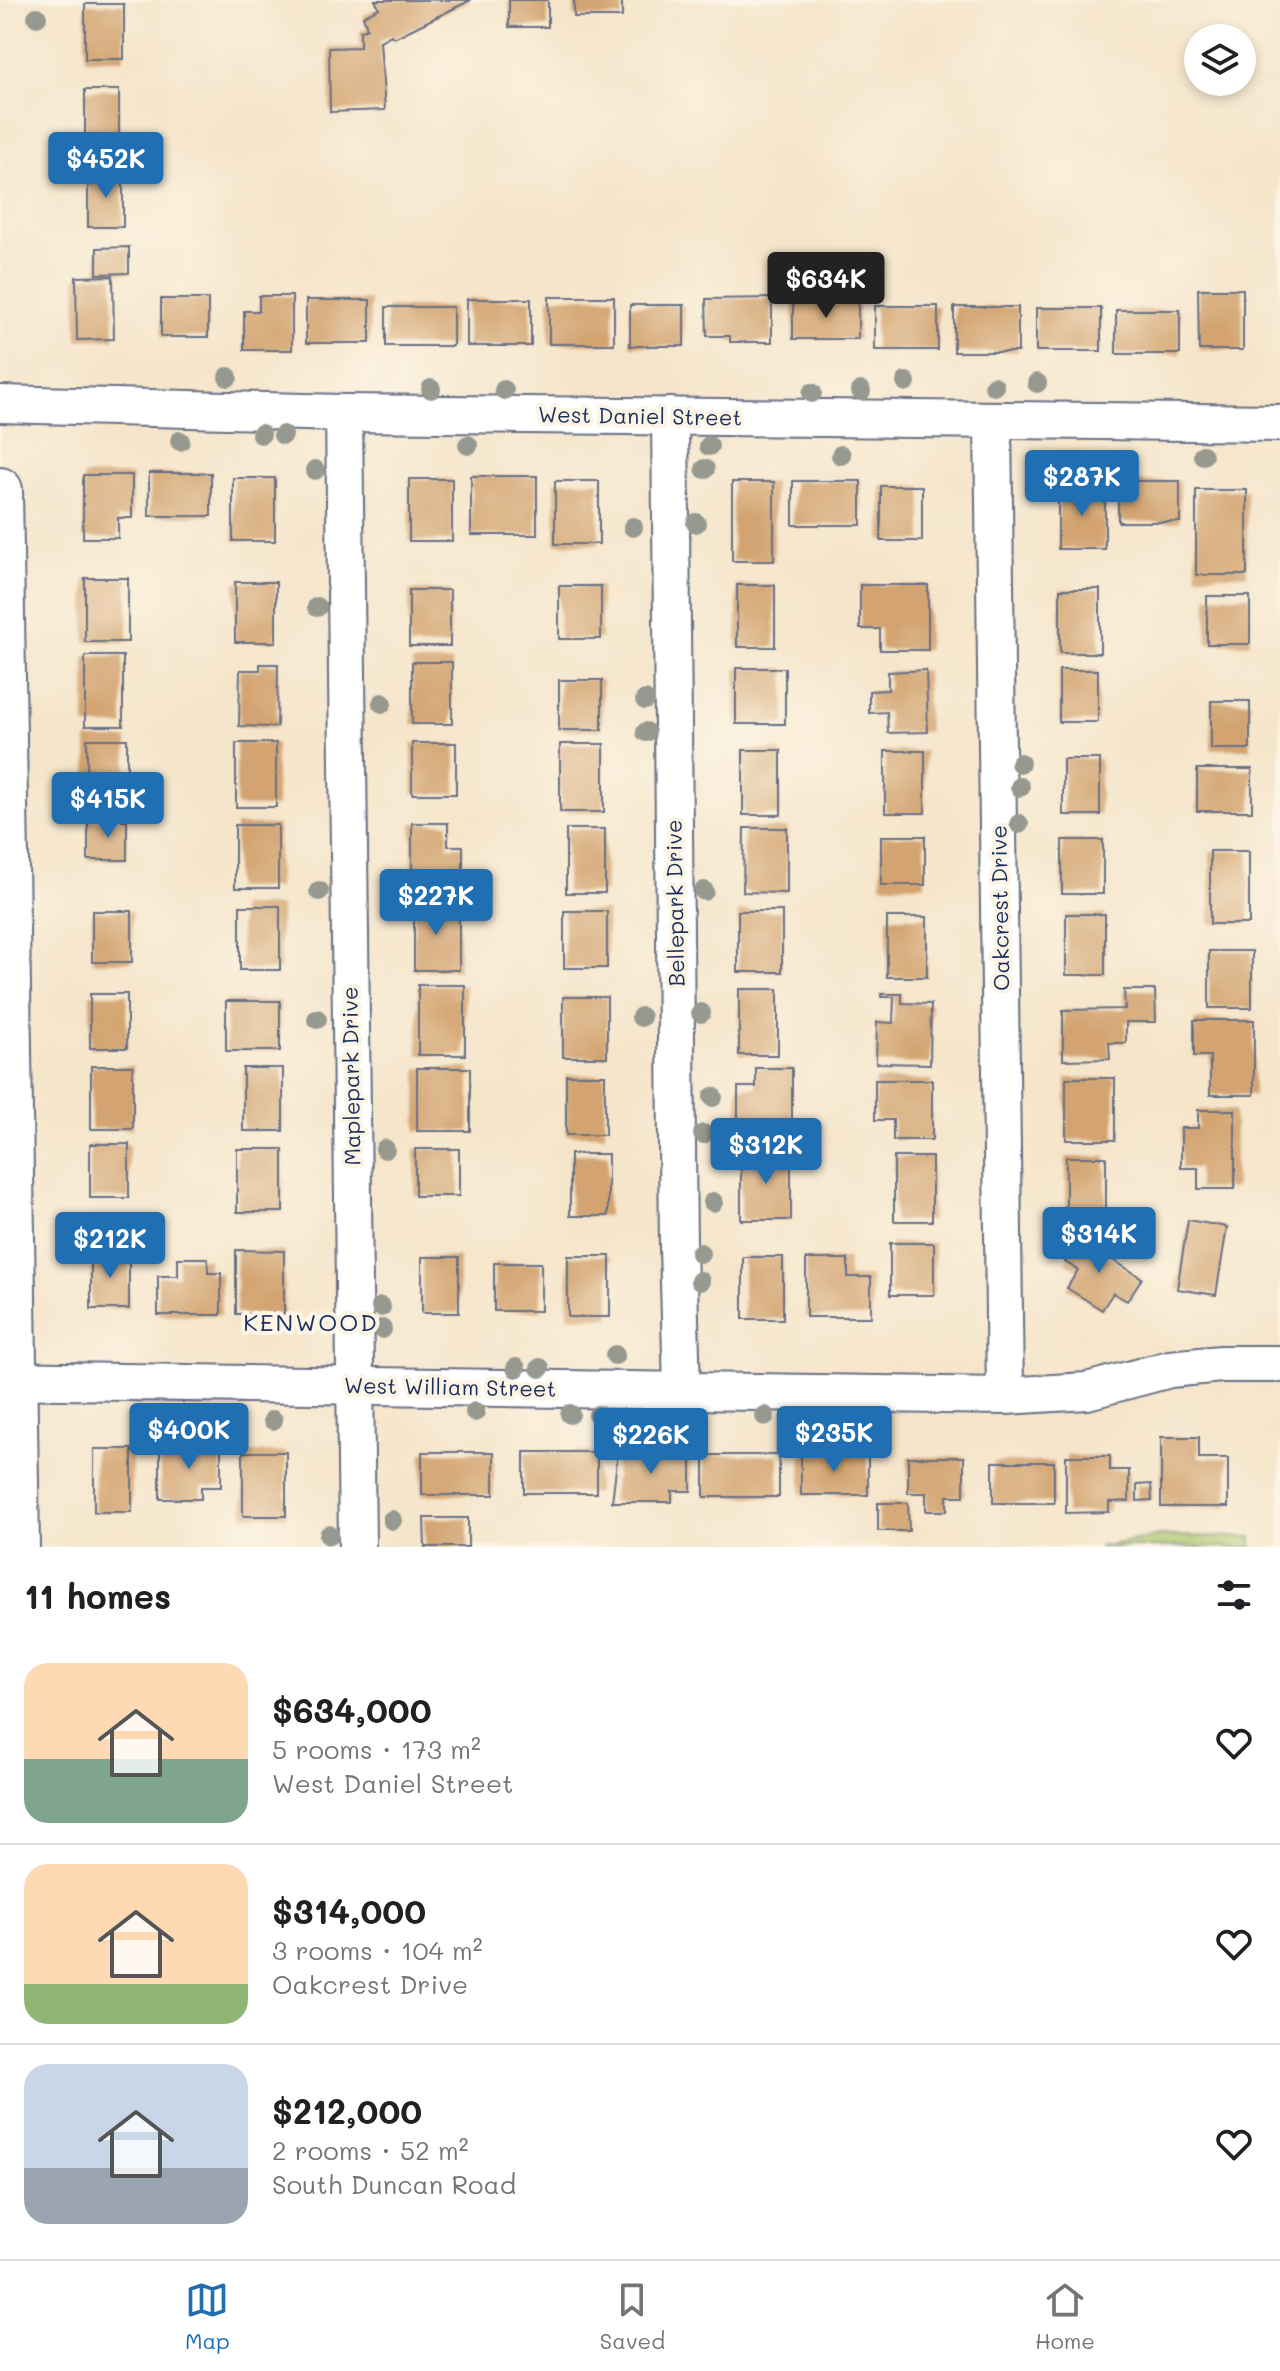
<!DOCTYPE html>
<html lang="en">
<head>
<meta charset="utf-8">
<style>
	:root { --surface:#fff; --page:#f2f2f2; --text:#202124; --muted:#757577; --line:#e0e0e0; --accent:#1f6fb2 }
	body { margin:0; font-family:Mali,sans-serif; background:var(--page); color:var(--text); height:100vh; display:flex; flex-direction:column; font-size:30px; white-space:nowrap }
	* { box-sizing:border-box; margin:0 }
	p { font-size:26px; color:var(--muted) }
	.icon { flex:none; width:44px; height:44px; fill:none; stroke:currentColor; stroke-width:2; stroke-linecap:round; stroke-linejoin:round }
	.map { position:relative; height:1547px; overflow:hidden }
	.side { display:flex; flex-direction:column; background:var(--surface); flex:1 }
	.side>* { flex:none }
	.fabs { position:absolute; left:1184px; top:24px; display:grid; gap:16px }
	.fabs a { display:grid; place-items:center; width:72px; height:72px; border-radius:50%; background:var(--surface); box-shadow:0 4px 12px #0003; font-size:40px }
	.price { position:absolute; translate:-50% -68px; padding:0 18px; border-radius:8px; background:var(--accent); color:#fff; font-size:26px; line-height:52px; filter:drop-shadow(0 2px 4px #0008) }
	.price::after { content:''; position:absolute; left:50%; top:48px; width:24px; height:18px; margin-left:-12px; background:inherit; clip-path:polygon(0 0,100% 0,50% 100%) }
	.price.current { background:#222; color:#fff }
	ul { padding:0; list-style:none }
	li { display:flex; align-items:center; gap:24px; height:200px; padding:0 24px }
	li+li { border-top:2px solid var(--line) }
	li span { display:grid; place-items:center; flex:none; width:224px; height:160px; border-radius:24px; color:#555 }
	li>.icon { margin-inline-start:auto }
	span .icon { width:96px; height:96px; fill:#fffc; stroke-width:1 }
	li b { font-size:34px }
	h2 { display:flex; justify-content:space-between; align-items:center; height:96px; padding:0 24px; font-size:34px }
	.tabs { display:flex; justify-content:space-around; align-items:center; height:112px; border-top:2px solid var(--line); background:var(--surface); font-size:22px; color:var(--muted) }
	.tabs a { display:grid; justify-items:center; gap:4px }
	.tabs .current { color:var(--accent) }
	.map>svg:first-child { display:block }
	.green { fill:#aac369; stroke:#627964; stroke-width:2 }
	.building { fill:#d3a471 }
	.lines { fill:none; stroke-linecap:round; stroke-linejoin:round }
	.minor-casing { stroke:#676f84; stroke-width:40 }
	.major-casing { stroke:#676f84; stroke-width:48 }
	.minor { stroke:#fff; stroke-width:36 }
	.major { stroke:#fff; stroke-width:44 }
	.tree { fill:#959990 }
	.labels { text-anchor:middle; stroke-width:8; stroke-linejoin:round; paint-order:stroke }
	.street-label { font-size:22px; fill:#1b2f5e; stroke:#fcf5e5 }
	.neighbourhood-label { font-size:24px; letter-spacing:2px; fill:#1b2f5e; stroke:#fcf5e5 }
</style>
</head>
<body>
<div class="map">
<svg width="1280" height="1547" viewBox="0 0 1280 1547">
	<rect width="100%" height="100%" fill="#fcf5e5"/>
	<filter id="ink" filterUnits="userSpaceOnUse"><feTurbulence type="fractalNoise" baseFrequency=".0125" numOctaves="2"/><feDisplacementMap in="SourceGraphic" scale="16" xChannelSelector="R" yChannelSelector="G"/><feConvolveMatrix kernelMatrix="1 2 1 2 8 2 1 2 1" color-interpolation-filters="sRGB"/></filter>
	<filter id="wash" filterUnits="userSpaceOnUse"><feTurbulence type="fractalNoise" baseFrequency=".006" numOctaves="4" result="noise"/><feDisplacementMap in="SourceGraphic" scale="32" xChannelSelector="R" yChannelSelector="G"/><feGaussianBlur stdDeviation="1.8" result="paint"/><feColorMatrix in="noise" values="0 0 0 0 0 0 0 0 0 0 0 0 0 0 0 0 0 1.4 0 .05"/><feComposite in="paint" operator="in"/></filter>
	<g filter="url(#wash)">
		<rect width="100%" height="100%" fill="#f5e5ca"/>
		<path class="green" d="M 1160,1536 L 1252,1537 L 1252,1547 L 1098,1547 Z"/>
		<g id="blocks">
			<g class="building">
				<path d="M 375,0 L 471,0 L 394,38 L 391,35 L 380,41 L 385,110 L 330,112 L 329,48 L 360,47 L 360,31 L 367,28 L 363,16 L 379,8 Z"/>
				<rect x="509" y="0" width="39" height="27"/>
				<rect x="574" y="0" width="48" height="17"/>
				<rect x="85" y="4" width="39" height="55"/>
				<rect x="85" y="90" width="34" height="53"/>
				<rect x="88" y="174" width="35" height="53"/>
				<path d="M 129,247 L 129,273 L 97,274 L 97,248 Z"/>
				<path d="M 113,276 L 114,339 L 77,340 L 76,277 Z"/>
				<path d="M 1198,289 L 1243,289 L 1243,350 L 1199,350 Z"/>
				<path d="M 259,296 L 292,296 L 292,350 L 244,350 L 244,311 L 259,311 Z"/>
				<rect x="549" y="297" width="65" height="47"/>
				<path d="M 772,298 L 772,342 L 730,342 L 730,336 L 707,336 L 706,299 Z"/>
				<rect x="161" y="299" width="47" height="38"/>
				<rect x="467" y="299" width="64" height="47"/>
				<rect x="306" y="300" width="64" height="43"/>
				<rect x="793" y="302" width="65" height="37"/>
				<rect x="630" y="305" width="54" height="41"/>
				<rect x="875" y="306" width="63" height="44"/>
				<rect x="386" y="307" width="67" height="39"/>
				<rect x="954" y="307" width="64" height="45"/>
				<rect x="1036" y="308" width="65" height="43"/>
				<rect x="1116" y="310" width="64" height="44"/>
				<rect x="149" y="473" width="62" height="43"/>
				<path d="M 83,475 L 132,475 L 132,518 L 118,518 L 118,538 L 83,538 Z"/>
				<rect x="471" y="476" width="66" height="59"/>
				<rect x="233" y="478" width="42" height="63"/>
				<rect x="409" y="479" width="43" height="62"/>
				<rect x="555" y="481" width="44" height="63"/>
				<rect x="793" y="481" width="68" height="44"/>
				<rect x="1118" y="481" width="62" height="41"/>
				<rect x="732" y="482" width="42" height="79"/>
				<rect x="881" y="486" width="41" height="55"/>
				<rect x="1058" y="487" width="47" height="62"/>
				<rect x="1196" y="490" width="51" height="85"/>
				<rect x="85" y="578" width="43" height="64"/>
				<rect x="235" y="582" width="41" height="60"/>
				<rect x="737" y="585" width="38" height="62"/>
				<path d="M 860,585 L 928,585 L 928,650 L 880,650 L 880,629 L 860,629 Z"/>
				<rect x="559" y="586" width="42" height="53"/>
				<rect x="1060" y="589" width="40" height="64"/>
				<rect x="409" y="590" width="41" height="56"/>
				<rect x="1207" y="596" width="43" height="48"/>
				<rect x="85" y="656" width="38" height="70"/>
				<rect x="412" y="662" width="40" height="62"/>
				<path d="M 260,664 L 278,664 L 277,727 L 239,726 L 240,670 L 260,670 Z"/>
				<rect x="736" y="668" width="49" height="56"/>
				<path d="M 926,670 L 928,732 L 888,733 L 887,712 L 869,713 L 869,691 L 888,690 L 888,672 Z"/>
				<rect x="1059" y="670" width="39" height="52"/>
				<rect x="559" y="680" width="43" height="50"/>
				<rect x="1211" y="701" width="39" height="48"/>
				<rect x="87" y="739" width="40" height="64"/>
				<rect x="236" y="743" width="40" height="64"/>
				<rect x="412" y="743" width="44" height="51"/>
				<rect x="560" y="744" width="44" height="68"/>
				<rect x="743" y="750" width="38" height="65"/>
				<rect x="885" y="751" width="40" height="62"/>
				<rect x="1063" y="759" width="37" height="56"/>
				<rect x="1197" y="769" width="55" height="42"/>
				<rect x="88" y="820" width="39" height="40"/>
				<path d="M 412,823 L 448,823 L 448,846 L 463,846 L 463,886 L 412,886 Z"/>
				<rect x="235" y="825" width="43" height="63"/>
				<path d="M 744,828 L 787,828 L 787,893 L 743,892 Z"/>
				<rect x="566" y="829" width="39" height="64"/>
				<rect x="881" y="836" width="44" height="49"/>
				<rect x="1062" y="840" width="41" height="54"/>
				<rect x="1210" y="851" width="39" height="73"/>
				<rect x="414" y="904" width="45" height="66"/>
				<rect x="240" y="906" width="40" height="64"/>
				<rect x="92" y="911" width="40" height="51"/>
				<rect x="564" y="911" width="43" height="57"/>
				<rect x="738" y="911" width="44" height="61"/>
				<rect x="1066" y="914" width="39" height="61"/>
				<rect x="887" y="917" width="40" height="60"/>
				<rect x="1209" y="951" width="43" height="57"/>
				<rect x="418" y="985" width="47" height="70"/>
				<rect x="739" y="989" width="39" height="66"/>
				<path d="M 1124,990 L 1155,990 L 1156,1022 L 1126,1022 L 1126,1043 L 1109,1043 L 1110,1059 L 1063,1060 L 1063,1010 L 1125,1009 Z"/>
				<rect x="90" y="994" width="37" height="54"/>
				<path d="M 881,994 L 902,994 L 902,1003 L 931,1004 L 930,1064 L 876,1063 L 877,1022 L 893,1023 L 894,997 L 881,997 Z"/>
				<rect x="563" y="997" width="44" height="60"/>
				<rect x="226" y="1001" width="54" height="50"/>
				<path d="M 1194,1020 L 1254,1020 L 1254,1095 L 1210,1095 L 1210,1056 L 1194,1056 Z"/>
				<rect x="91" y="1066" width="42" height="63"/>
				<rect x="243" y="1068" width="40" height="63"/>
				<rect x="417" y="1068" width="53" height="63"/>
				<path d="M 756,1068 L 792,1068 L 792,1134 L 738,1134 L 738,1087 L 756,1087 Z"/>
				<rect x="566" y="1075" width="39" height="60"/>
				<rect x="1066" y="1078" width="49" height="62"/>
				<path d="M 875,1080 L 932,1080 L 932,1140 L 893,1140 L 893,1120 L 875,1120 Z"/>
				<path d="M 1198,1110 L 1235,1110 L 1235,1189 L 1198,1189 L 1198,1168 L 1181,1168 L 1181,1128 L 1198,1128 Z"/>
				<rect x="90" y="1144" width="39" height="54"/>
				<rect x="237" y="1149" width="46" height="63"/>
				<rect x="415" y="1149" width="44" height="47"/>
				<rect x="741" y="1152" width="50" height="68"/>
				<rect x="570" y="1154" width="38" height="62"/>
				<rect x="894" y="1157" width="38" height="64"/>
				<rect x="1066" y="1157" width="40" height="64"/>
				<path d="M 1188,1220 L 1227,1227 L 1216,1295 L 1177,1289 Z"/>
				<path d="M 1083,1236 L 1102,1249 L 1100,1252 L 1142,1278 L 1127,1301 L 1113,1293 L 1102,1310 L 1067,1288 L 1078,1270 L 1065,1262 Z"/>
				<rect x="890" y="1243" width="44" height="52"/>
				<rect x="91" y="1250" width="38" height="59"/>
				<path d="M 236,1250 L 284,1251 L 284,1314 L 236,1314 Z"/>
				<rect x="568" y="1256" width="42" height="61"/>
				<rect x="422" y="1257" width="37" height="56"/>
				<rect x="743" y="1257" width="40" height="62"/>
				<path d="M 178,1258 L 208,1258 L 208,1273 L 221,1273 L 221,1315 L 158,1315 L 158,1276 L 178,1276 Z"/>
				<path d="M 806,1259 L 848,1259 L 848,1277 L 871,1277 L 871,1317 L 806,1317 Z"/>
				<rect x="494" y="1263" width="47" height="48"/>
				<path d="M 1161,1437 L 1199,1437 L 1199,1458 L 1228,1458 L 1228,1507 L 1161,1507 Z"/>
				<path d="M 160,1447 L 221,1447 L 221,1487 L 201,1487 L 201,1499 L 160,1499 Z"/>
				<rect x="94" y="1449" width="38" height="63"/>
				<rect x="243" y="1452" width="43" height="64"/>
				<rect x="422" y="1452" width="72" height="43"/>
				<rect x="524" y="1452" width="73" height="41"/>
				<path d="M 618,1452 L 691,1453 L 691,1491 L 672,1491 L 672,1502 L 612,1502 Z"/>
				<rect x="801" y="1454" width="67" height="41"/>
				<rect x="704" y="1455" width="75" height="42"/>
				<path d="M 1066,1456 L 1110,1456 L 1110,1470 L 1129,1470 L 1129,1501 L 1109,1502 L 1109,1512 L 1066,1513 Z"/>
				<path d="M 908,1457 L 964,1457 L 964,1496 L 947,1496 L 947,1511 L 926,1511 L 926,1493 L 908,1493 Z"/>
				<rect x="993" y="1462" width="61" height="41"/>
				<path d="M 1151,1484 L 1152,1500 L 1137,1501 L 1137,1485 Z"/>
				<path d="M 878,1503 L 908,1503 L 909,1531 L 878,1531 Z"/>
				<path d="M 424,1518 L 468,1518 L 468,1547 L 425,1547 Z"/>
			</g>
		</g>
	</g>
	<g filter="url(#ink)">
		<use href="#blocks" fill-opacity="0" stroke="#676f84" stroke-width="2"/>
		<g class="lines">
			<defs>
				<g id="minor">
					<path d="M 0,404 L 344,413 L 1280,423"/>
					<path d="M 344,413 L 357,1547"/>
					<path d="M 670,416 L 678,1247 L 682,1390"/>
					<path d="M 993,421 L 1005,1396"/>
					<path d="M 0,1380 L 1005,1396 L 1087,1391 L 1170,1369 L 1221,1364 L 1280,1364"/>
				</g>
				<path id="major" d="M 0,490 L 17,1547"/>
			</defs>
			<use href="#minor" class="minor-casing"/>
			<use href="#major" class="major-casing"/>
			<use href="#minor" class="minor"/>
			<use href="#major" class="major"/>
		</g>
		<g class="tree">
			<circle cx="37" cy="17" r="10"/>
			<circle cx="228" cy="377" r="10"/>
			<circle cx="906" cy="382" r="10"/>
			<circle cx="1037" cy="383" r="10"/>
			<circle cx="994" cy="386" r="10"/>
			<circle cx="431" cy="389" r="10"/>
			<circle cx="504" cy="390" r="10"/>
			<circle cx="861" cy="391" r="10"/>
			<circle cx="812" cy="393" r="10"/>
			<circle cx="261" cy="434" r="10"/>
			<circle cx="283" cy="435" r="10"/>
			<circle cx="180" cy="441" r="10"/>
			<circle cx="468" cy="445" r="10"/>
			<circle cx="709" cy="446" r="10"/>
			<circle cx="841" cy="455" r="10"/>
			<circle cx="1203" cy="455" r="10"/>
			<circle cx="705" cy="469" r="10"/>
			<circle cx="315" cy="470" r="10"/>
			<circle cx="696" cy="523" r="10"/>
			<circle cx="633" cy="527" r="10"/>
			<circle cx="317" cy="607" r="10"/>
			<circle cx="645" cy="700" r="10"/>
			<circle cx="382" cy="703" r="10"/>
			<circle cx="646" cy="732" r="10"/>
			<circle cx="1020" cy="763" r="10"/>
			<circle cx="1020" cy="787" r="10"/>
			<circle cx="1019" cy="824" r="10"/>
			<circle cx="319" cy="891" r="10"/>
			<circle cx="704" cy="891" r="10"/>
			<circle cx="701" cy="1013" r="10"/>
			<circle cx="641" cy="1017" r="10"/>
			<circle cx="317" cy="1019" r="10"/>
			<circle cx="713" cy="1097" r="10"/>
			<circle cx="703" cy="1134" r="10"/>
			<circle cx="385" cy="1149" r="10"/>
			<circle cx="713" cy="1202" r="10"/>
			<circle cx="700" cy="1253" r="10"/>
			<circle cx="700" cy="1281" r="10"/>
			<circle cx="381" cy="1307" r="10"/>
			<circle cx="382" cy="1329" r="10"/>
			<circle cx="615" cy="1355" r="10"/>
			<circle cx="516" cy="1368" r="10"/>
			<circle cx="540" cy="1368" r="10"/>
			<circle cx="475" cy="1412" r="10"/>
			<circle cx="570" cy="1414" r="10"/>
			<circle cx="598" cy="1415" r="10"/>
			<circle cx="765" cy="1416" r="10"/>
			<circle cx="273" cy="1420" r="10"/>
			<circle cx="392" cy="1520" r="10"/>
			<circle cx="329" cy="1535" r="10"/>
		</g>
	</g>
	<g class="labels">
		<g class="street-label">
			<text transform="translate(640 416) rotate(1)" y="8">West Daniel Street</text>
			<text transform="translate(675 903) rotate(-91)" y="8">Bellepark Drive</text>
			<text transform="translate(1000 908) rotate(-91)" y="8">Oakcrest Drive</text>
			<text transform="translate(351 1076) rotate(-91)" y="8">Maplepark Drive</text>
			<text transform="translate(450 1387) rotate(1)" y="8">West William Street</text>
		</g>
		<g class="neighbourhood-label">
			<text x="311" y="1331">KENWOOD</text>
		</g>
	</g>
</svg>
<div class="fabs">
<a><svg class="icon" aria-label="layers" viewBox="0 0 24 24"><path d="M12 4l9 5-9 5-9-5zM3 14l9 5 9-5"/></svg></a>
</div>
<b class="price" style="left:106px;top:200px">$452K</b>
<b class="price current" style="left:826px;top:320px">$634K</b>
<b class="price" style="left:1082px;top:518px">$287K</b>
<b class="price" style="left:108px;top:840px">$415K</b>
<b class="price" style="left:436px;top:937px">$227K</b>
<b class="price" style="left:766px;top:1186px">$312K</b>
<b class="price" style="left:1099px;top:1275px">$314K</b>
<b class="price" style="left:110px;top:1280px">$212K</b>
<b class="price" style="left:189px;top:1471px">$400K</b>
<b class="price" style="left:834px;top:1474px">$235K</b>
<b class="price" style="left:651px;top:1476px">$226K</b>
</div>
<section class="side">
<h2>11 homes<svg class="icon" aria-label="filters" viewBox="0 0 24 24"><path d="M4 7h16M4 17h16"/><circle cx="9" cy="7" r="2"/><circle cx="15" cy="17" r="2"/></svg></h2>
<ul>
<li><span style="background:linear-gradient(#ffd9b3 60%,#7fa58c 0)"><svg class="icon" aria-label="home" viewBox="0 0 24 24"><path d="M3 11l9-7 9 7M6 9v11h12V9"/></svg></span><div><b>$634,000</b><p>5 rooms · 173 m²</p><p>West Daniel Street</p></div><svg class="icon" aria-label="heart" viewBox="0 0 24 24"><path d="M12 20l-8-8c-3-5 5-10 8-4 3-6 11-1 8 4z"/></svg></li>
<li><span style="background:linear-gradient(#ffd9b3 75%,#8fb573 0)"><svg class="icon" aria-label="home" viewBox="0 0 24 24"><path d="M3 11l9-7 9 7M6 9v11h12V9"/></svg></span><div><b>$314,000</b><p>3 rooms · 104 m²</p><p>Oakcrest Drive</p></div><svg class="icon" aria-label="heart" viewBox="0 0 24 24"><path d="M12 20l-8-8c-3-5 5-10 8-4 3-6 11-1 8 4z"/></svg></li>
<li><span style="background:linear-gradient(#c9d6e8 65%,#9aa5b1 0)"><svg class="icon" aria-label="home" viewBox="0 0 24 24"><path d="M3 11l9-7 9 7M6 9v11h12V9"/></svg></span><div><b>$212,000</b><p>2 rooms · 52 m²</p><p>South Duncan Road</p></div><svg class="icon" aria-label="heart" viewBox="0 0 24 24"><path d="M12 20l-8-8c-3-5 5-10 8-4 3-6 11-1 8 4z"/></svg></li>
</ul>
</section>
<nav class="tabs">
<a class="current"><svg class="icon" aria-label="map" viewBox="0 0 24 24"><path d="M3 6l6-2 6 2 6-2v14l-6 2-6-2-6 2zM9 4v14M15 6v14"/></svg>Map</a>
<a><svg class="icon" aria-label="saved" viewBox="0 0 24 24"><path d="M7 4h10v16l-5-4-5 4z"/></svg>Saved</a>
<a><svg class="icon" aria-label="home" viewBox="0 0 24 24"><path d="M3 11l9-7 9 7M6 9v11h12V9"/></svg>Home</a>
</nav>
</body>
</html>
